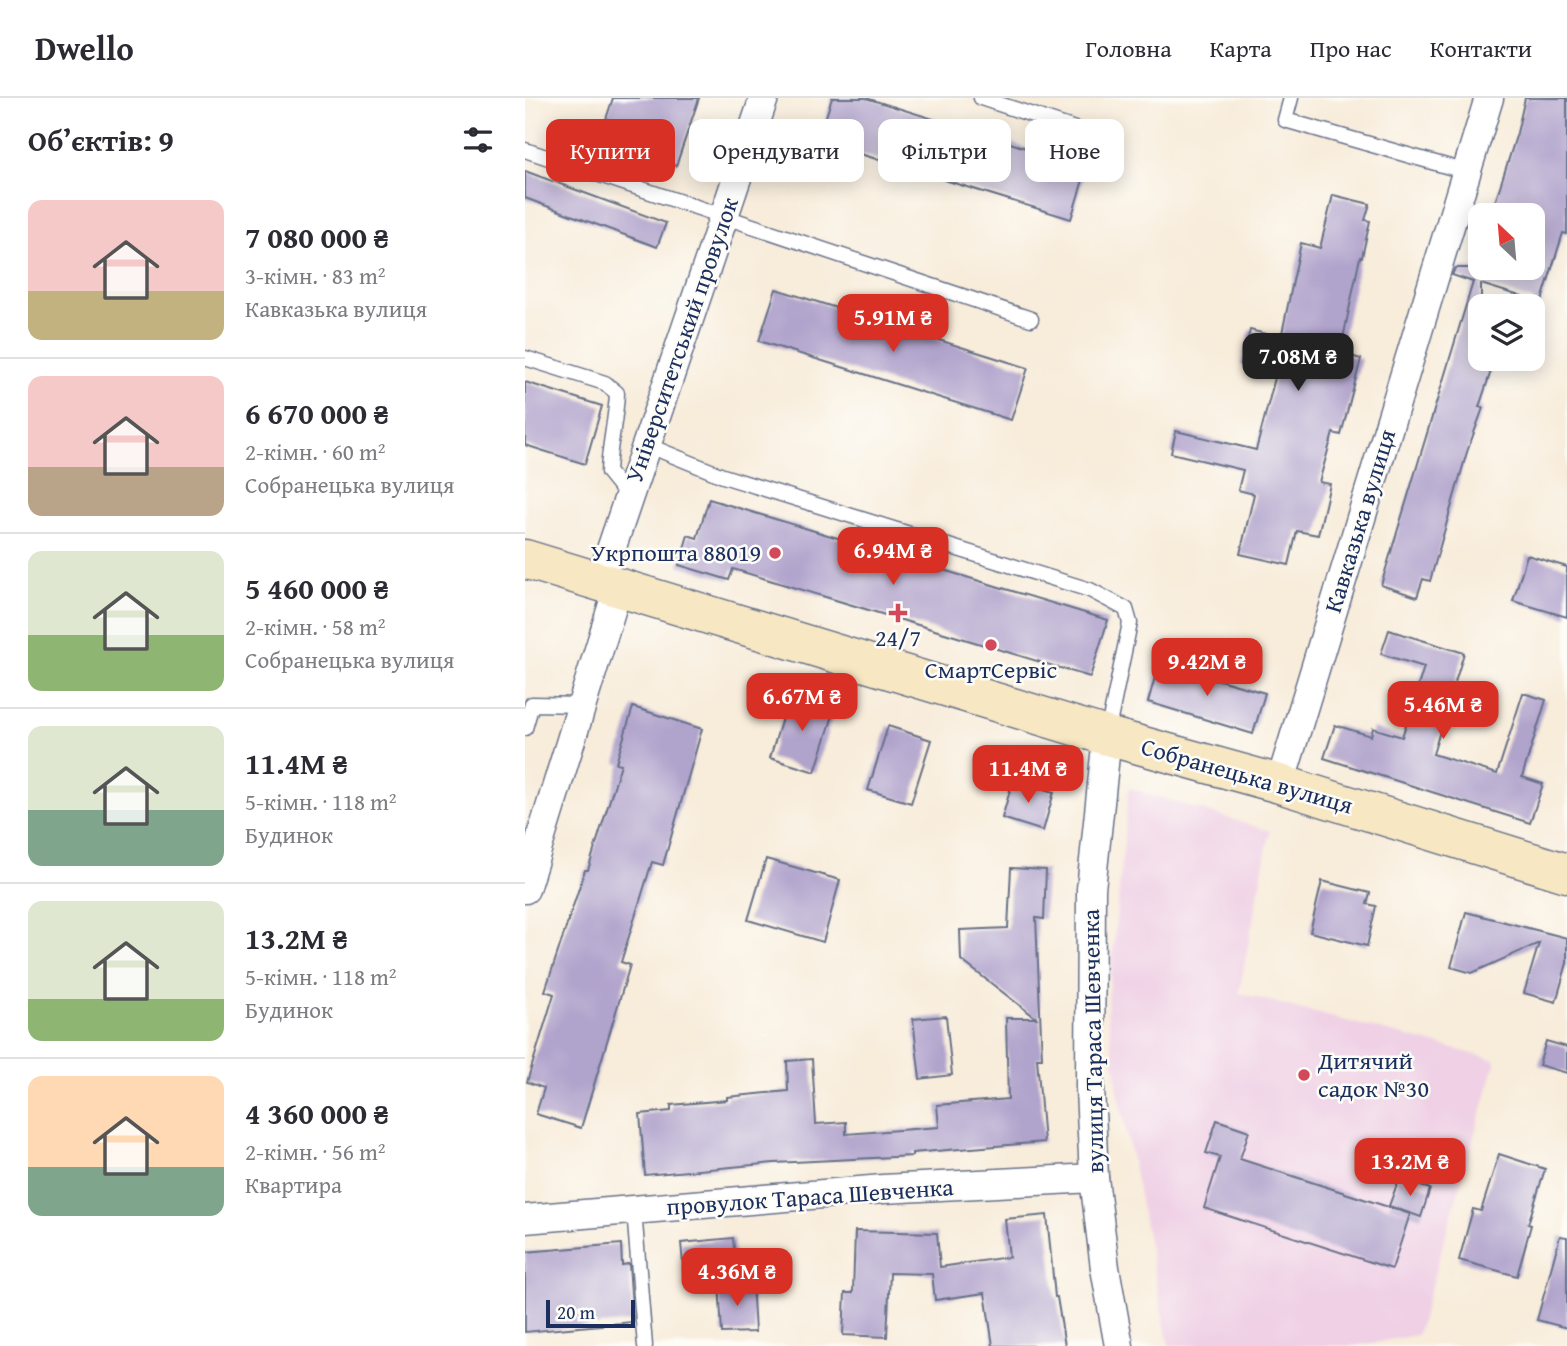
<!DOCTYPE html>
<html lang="uk">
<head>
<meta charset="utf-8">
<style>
	:root { --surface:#fff; --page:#f2f2f3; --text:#2b2b33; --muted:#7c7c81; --line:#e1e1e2; --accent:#d93025 }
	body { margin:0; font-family:"Gentium Book Plus",serif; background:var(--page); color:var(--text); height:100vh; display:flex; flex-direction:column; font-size:26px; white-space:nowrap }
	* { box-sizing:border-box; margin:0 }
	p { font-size:23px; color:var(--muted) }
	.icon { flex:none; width:38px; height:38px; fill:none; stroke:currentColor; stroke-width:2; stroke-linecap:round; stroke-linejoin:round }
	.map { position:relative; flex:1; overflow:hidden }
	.details { display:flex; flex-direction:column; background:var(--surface); width:525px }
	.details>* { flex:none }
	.banner { position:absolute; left:21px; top:21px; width:665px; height:63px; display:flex; gap:14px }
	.needle { width:46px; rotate:334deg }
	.controls { position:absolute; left:943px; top:105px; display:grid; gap:14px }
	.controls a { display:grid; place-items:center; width:77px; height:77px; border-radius:14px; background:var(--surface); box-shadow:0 4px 18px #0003; font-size:35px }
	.scale { position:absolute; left:21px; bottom:18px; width:89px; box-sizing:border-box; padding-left:7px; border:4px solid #1b2f5e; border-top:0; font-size:19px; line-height:24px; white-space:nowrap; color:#1b2f5e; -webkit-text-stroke:5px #fdfcf7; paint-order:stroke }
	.price { position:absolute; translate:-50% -60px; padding:0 16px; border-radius:14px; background:var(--accent); color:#fff; font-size:23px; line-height:46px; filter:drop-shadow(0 2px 4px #0008) }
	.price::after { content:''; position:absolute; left:50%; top:42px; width:21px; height:16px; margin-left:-10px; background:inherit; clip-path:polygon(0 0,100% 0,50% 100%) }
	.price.selected { background:#222; color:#fff }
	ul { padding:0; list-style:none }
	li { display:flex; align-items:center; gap:21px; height:175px; padding:0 28px }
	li+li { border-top:2px solid var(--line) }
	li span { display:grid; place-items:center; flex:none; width:196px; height:140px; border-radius:14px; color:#555 }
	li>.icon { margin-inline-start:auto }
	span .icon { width:84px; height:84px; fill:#fffc; stroke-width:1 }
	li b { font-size:30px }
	h2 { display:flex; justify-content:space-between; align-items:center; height:84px; padding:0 28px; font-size:30px }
	.pill { padding:0 24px; border-radius:14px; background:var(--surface); box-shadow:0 4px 18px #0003; font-size:24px; line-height:63px }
	.pill.selected { background:var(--accent); color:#fff }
	header { display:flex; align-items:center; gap:42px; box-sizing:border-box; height:98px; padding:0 35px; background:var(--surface); border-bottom:2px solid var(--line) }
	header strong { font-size:33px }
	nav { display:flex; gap:38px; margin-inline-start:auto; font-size:24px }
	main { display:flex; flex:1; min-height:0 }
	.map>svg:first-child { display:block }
	.built { fill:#efd0e5 }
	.building { fill:#b0a3cc }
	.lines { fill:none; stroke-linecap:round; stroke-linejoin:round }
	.lane-casing { stroke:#687189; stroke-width:17 }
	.street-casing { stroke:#687189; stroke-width:31 }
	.secondary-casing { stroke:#687189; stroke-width:41 }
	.lane { stroke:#fff; stroke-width:14 }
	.street { stroke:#fff; stroke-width:28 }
	.secondary { stroke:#f7e8c3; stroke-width:38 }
	.poi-dot { fill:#d1495b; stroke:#fdfcf7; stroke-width:2.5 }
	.labels { text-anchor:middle; stroke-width:5; stroke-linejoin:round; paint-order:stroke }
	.street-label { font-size:24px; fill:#1b2f5e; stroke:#fdfcf7 }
	.poi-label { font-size:24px; fill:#1b2f5e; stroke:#fdfcf7 }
</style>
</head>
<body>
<header>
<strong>Dwello</strong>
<nav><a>Головна</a><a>Карта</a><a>Про нас</a><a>Контакти</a></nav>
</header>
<main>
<section class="details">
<h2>Об’єктів: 9<svg class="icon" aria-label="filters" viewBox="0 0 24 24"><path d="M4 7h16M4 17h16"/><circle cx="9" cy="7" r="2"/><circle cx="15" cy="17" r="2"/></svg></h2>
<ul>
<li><span style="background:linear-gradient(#f6c9c9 65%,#c2b280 0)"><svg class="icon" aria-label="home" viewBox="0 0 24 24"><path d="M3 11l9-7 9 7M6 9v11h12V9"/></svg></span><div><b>7 080 000 ₴</b><p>3-кімн. · 83 m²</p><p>Кавказька вулиця</p></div></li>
<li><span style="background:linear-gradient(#f6c9c9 65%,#b9a48a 0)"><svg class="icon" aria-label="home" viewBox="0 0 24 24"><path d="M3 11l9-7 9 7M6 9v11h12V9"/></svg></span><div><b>6 670 000 ₴</b><p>2-кімн. · 60 m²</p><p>Собранецька вулиця</p></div></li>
<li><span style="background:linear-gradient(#dfe7d0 60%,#8fb573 0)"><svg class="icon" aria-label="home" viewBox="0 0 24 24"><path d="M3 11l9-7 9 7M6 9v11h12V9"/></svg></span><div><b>5 460 000 ₴</b><p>2-кімн. · 58 m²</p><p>Собранецька вулиця</p></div></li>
<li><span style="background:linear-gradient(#dfe7d0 60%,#7fa58c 0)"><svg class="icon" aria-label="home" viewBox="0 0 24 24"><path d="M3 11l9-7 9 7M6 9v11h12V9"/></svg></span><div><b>11.4M ₴</b><p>5-кімн. · 118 m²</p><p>Будинок</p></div></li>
<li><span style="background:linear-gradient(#dfe7d0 70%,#8fb573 0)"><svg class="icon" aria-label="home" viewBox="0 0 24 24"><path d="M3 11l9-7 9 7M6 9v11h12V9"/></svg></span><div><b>13.2M ₴</b><p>5-кімн. · 118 m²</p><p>Будинок</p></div></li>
<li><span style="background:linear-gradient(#ffd9b3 65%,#7fa58c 0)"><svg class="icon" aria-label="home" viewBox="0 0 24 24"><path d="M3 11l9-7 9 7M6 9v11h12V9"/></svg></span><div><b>4 360 000 ₴</b><p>2-кімн. · 56 m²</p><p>Квартира</p></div></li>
</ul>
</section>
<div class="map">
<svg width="1042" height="1248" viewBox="0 0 1042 1248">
	<rect width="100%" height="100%" fill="#fdfcf7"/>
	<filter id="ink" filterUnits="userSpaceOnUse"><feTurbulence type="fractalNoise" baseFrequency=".0143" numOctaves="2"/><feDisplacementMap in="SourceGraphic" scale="14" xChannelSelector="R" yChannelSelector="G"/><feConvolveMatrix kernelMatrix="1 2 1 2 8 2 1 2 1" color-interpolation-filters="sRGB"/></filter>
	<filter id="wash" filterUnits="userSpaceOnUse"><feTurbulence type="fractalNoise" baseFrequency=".00686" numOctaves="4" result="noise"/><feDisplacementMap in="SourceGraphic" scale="28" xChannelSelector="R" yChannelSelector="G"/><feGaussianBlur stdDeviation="1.57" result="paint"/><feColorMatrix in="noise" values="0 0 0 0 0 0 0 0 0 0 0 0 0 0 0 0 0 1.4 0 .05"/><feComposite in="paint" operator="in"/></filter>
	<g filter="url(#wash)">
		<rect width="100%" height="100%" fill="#f8ecda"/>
		<path class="built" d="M 604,690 L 745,733 L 714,895 L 971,962 L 892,1237 L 830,1248 L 644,1248 L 593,992 L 582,914 Z"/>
		<g id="blocks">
			<g class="building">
				<path d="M 88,0 L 174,0 L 151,68 L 74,42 Z"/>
				<path d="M 307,0 L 341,0 L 562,69 L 546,121 L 293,43 Z"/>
				<path d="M 1000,0 L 1042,0 L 1042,136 L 1038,135 L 1014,212 L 1008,211 L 1008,202 L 956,186 L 956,261 L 970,261 L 954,309 L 958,310 L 942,354 L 905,483 L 898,481 L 892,499 L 856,487 L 948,184 L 927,177 L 930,170 L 1008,170 L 1008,117 L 966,117 L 992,35 Z"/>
				<path d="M 0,73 L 141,125 L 132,149 L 0,100 Z"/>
				<path d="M 808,97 L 845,106 L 840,122 L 845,123 L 837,159 L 835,159 L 815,255 L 836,261 L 816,337 L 808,335 L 794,384 L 805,386 L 793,437 L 772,433 L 764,467 L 715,456 L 729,396 L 713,392 L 718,372 L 646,355 L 651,333 L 731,352 L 751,276 L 716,267 L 725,232 L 756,240 L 776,145 L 795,150 Z"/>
				<path d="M 251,191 L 503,270 L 486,322 L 234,243 Z"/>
				<path d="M 0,284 L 77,308 L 60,366 L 0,347 Z"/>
				<path d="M 184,401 L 583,522 L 565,579 L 208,471 L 204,482 L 154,467 L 163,437 L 172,440 Z"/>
				<path d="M 1002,457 L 1042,469 L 1042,519 L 988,503 Z"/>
				<path d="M 864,532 L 939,555 L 908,656 L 972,676 L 998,595 L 1021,602 L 997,679 L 1018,686 L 1005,725 L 799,660 L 810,627 L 846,638 L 848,630 L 877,639 L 899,569 L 856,556 Z"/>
				<path d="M 634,565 L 740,595 L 728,636 L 623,604 Z"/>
				<path d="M 264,597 L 310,611 L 290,674 L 245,660 Z"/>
				<path d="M 108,609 L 177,631 L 138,767 L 127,764 L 96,864 L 105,867 L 56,1030 L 11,1016 L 19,990 L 2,984 L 29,896 L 20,893 L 60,772 L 63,772 L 96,666 L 91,665 Z"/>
				<path d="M 363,628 L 406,642 L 386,705 L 343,692 Z"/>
				<path d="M 488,682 L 529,694 L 518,733 L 477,720 Z"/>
				<path d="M 241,761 L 315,782 L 298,844 L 223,822 Z"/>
				<path d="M 486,770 L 521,772 L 519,821 L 511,820 L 517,960 L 512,960 L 519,1044 L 387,1055 L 387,1058 L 249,1065 L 120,1077 L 115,1016 L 146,1013 L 146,1007 L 202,1002 L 202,999 L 263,993 L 262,963 L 287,961 L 291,1026 L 321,1024 L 321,1036 L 414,1029 L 412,1007 L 483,1001 L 481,920 L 511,920 L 436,862 L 435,832 L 483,830 Z"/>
				<path d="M 797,783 L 845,795 L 842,806 L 851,808 L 842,848 L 785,834 Z"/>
				<path d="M 941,814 L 1042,840 L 1042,865 L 1031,904 L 999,895 L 1014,845 L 947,875 L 926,869 Z"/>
				<path d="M 421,918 L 427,977 L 395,981 L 388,921 Z"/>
				<path d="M 1021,943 L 1042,949 L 1042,975 L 1014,967 Z"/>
				<path d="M 692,1022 L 724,1033 L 715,1061 L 885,1116 L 867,1171 L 679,1110 L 695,1059 L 681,1055 Z"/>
				<path d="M 974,1056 L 1020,1071 L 1003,1126 L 1006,1127 L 992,1178 L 934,1162 L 948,1111 L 956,1113 Z"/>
				<path d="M 874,1081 L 905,1091 L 896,1119 L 864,1108 Z"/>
				<path d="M 522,1117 L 530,1199 L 532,1199 L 540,1248 L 468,1248 L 460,1195 L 410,1202 L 407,1176 L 365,1175 L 362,1239 L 318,1237 L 320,1195 L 328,1195 L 330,1133 L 412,1135 L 415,1169 L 484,1159 L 480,1121 Z"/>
				<path d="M 1035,1138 L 1042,1139 L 1042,1230 L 1012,1222 Z"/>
				<path d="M 208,1140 L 211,1171 L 159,1176 L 156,1145 Z"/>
				<path d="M 96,1146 L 97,1167 L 104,1166 L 108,1224 L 0,1234 L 0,1154 Z"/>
				<path d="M 227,1184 L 230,1234 L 197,1235 L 194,1185 Z"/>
			</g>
		</g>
	</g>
	<g filter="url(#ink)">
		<use href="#blocks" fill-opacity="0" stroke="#687189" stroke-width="2"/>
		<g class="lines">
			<defs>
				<g id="lane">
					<path d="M 456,0 L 553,32"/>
					<path d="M 766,0 L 760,22 L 942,74"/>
					<path d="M 0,52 L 506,221"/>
					<path d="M 0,260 L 80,285 L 92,295 C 91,322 84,347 83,374 L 104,400"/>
					<path d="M 122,347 L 198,378 L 565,492 L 601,511 L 605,525 L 582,636"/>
					<path d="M 0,630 L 7,606 L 57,607"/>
					<path d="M 109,1112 L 120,1248"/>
				</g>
				<g id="street">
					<path d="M 75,484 L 239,0"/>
					<path d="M 582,638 L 566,791 L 565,990 L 569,1080 L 580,1170 L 594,1248"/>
					<path d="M 755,686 L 964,0"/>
					<path d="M 0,791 L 93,490"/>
					<path d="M 0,1121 L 358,1091 L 569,1080"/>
				</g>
				<path id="secondary" d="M 0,461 L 582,638 L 755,686 L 1042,775"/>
			</defs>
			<use href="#lane" class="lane-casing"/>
			<use href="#street" class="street-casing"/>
			<use href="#secondary" class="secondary-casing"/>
			<use href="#lane" class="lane"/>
			<use href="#street" class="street"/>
			<use href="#secondary" class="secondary"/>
		</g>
	</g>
	<g class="poi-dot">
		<circle cx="250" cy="455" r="7"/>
		<path d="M369.5 504.5h7v7h7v7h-7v7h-7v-7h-7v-7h7z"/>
		<circle cx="466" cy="547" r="7"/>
		<circle cx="779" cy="977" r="7"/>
	</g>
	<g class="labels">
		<g class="street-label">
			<text transform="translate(157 242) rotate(-71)" y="8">Університетський провулок</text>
			<text transform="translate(835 423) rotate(-73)" y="8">Кавказька вулиця</text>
			<text transform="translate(722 678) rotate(16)" y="8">Собранецька вулиця</text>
			<text transform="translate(568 943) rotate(-91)" y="8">вулиця Тараса Шевченка</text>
			<text transform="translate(285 1099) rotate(-4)" y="8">провулок Тараса Шевченка</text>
		</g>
		<g class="poi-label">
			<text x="236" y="463" text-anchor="end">Укрпошта 88019</text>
			<text x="373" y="548">24/7</text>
			<text x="466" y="580">СмартСервіс</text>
			<text x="793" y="971" text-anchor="start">Дитячий<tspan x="793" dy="28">садок №30</tspan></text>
		</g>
	</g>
</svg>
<div class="controls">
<a><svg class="needle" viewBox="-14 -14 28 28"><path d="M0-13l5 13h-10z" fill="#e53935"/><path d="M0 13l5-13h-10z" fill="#7c7c81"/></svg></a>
<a><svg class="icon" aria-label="layers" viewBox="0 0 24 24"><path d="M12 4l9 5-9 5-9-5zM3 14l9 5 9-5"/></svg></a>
</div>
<div class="scale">20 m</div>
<b class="price" style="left:368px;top:256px">5.91M ₴</b>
<b class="price selected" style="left:773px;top:295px">7.08M ₴</b>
<b class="price" style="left:368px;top:489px">6.94M ₴</b>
<b class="price" style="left:682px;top:600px">9.42M ₴</b>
<b class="price" style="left:277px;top:635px">6.67M ₴</b>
<b class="price" style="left:918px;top:643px">5.46M ₴</b>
<b class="price" style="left:503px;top:707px">11.4M ₴</b>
<b class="price" style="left:885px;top:1100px">13.2M ₴</b>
<b class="price" style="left:212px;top:1210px">4.36M ₴</b>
<div class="banner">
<a class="pill selected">Купити</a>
<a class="pill">Орендувати</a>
<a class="pill">Фільтри</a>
<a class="pill">Нове</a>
</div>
</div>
</main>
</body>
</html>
